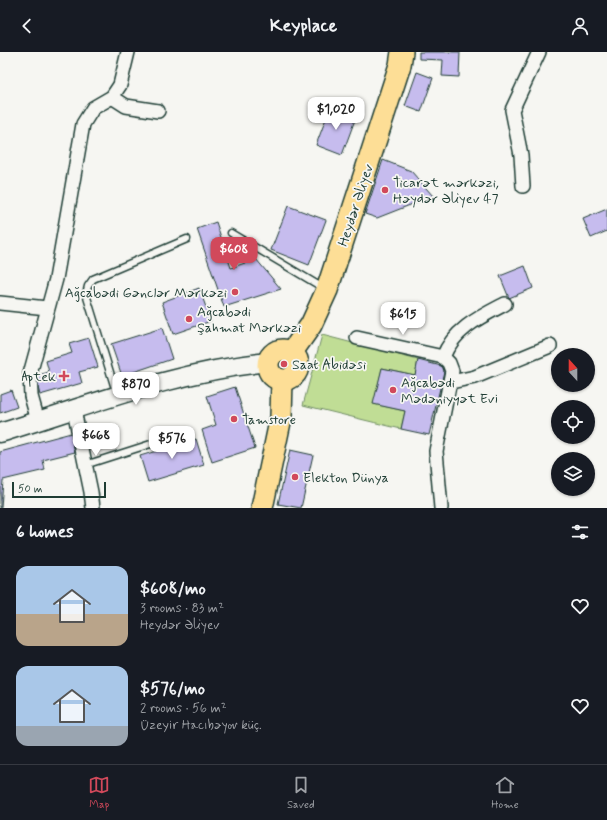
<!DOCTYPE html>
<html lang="en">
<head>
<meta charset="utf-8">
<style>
	:root { --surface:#171b24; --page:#242831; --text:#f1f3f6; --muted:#9ea1a6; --line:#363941; --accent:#d1495b }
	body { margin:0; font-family:Mynerve,sans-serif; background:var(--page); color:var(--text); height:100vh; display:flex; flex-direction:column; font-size:15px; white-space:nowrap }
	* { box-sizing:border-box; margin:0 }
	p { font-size:13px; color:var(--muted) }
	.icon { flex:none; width:22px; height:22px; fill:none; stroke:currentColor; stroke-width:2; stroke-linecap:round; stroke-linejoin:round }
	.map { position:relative; height:456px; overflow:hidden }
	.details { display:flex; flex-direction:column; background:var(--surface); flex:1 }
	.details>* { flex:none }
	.needle { width:26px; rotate:339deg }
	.controls { position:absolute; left:551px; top:296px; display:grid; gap:8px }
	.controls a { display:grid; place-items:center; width:44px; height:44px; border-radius:50%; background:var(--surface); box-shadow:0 1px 3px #0004; font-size:20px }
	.scale { position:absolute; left:12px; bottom:10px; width:94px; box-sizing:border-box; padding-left:4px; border:2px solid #1f3d34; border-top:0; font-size:11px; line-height:14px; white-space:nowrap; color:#1f3d34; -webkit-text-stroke:3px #f6f6f2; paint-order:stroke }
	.price { position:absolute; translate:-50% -34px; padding:0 9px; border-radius:8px; background:#fff; color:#222; font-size:13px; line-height:26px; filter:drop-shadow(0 1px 2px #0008) }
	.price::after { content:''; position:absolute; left:50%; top:24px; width:12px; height:9px; margin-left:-6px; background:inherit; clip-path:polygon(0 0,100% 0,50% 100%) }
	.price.current { background:var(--accent); color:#fff }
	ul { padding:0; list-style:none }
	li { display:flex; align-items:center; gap:12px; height:100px; padding:0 16px }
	li span { display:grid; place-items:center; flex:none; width:112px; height:80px; border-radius:12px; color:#555 }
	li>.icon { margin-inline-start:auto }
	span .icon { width:48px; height:48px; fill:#fffc; stroke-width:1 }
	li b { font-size:17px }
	h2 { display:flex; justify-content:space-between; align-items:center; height:48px; padding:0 16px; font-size:17px }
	header { display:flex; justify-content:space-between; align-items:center; height:52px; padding:0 16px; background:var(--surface); font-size:18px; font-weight:800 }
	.tab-bar { display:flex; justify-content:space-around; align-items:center; height:56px; border-top:1px solid var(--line); background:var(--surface); font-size:11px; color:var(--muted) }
	.tab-bar a { display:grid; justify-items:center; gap:2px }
	.tab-bar .current { color:var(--accent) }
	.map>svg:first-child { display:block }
	.green { fill:#c0dd95; stroke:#708d64 }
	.building { fill:#c6bcee; stroke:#1f3d34 }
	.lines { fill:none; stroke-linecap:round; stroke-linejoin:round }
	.service-casing { stroke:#1f3d34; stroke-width:9 }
	.minor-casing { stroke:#1f3d34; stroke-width:16 }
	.secondary-casing { stroke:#1f3d34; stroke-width:21 }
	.primary-casing { stroke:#1f3d34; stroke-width:24 }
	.service { stroke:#f6f6f2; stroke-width:6 }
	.minor { stroke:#f6f6f2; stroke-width:13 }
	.secondary { stroke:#f6f6f2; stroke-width:18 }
	.primary { stroke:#fdde96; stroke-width:21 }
	.poi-dot { fill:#d1495b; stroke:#f6f6f2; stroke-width:1.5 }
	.labels { text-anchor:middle; stroke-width:3.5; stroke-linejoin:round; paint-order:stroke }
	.poi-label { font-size:14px; fill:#1f3d34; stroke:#f6f6f2; text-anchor:start }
	.street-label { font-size:14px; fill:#1f3d34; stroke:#f6f6f2 }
</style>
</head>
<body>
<header><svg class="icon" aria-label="back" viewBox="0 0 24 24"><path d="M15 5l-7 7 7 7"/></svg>Keyplace<svg class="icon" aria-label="person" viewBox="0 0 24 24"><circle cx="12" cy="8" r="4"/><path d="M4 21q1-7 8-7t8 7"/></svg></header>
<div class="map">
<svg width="607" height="456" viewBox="0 0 607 456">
	<rect width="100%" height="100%" fill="#f6f6f2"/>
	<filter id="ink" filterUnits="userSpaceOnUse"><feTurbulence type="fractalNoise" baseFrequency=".025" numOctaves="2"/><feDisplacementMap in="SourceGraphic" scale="8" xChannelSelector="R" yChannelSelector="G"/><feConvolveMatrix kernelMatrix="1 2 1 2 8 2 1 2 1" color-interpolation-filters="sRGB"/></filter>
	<g filter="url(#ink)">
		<path class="green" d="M 322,283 L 418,308 L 415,323 L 382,316 L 374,352 L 405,359 L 401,377 L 303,353 Z"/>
		<g class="building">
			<path d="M 419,0 L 460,0 L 459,25 L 442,24 L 443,8 L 419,7 Z"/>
			<path d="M 417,20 L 433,26 L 421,60 L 405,54 Z"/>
			<path d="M 330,56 L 356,65 L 342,103 L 316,93 Z"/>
			<path d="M 383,108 L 411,119 L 433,144 L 377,166 L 365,162 Z"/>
			<path d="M 288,154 L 326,168 L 309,213 L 271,198 Z"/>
			<path d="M 607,157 L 607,179 L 591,186 L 583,167 Z"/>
			<path d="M 216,170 L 231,216 L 256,207 L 281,237 L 224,255 L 197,177 Z"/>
			<path d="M 525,214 L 533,236 L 509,246 L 500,224 Z"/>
			<path d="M 199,236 L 211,269 L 173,282 L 162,250 Z"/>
			<path d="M 162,276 L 172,307 L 122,324 L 111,292 Z"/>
			<path d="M 89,286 L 98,315 L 79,320 L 82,331 L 40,343 L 35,324 L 49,320 L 46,309 L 72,301 L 69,292 Z"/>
			<path d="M 418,308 L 445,315 L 429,383 L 401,377 L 405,359 L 373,352 L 382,316 L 415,323 Z"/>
			<path d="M 235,335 L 255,396 L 212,410 L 202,378 L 216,373 L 207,344 Z"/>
			<path d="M 11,338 L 17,355 L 0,361 L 0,342 Z"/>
			<path d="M 71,381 L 75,400 L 43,408 L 45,418 L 3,428 L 1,456 L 0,456 L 0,400 Z"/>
			<path d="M 196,387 L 204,413 L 148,430 L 140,404 Z"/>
			<path d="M 290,398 L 313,403 L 301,456 L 278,452 Z"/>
		</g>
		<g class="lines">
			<defs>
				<g id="service">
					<path d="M 231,181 L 325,237"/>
					<path d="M 117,343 L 86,242 L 88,234 L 93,227 L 187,187"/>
					<path d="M 85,413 L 160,389"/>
				</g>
				<g id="minor">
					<path d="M 112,45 L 126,54 L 158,59"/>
					<path d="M 523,134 L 521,103 L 512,58 L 539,0"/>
					<path d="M 0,251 L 47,256"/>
					<path d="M 357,286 L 443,305"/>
					<path d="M 451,330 L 475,325 L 550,294"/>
					<path d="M 74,358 L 91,440 L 93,456"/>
					<path d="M 38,369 L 31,344 L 30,322 L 56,227 L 83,72 L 93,56 L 112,45 L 120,33 L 128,0"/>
					<path d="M 441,456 L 436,399 L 452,319 L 449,311 L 443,305 C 454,277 480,265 505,252"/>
				</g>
				<path id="secondary" d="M 0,381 C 88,354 176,319 269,310"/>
				<g id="primary">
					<circle cx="283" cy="313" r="15"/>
					<path d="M 292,300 L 311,273 L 327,238 L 400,13 L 402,0"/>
					<path d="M 262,456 L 281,365 L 282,328"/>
				</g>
			</defs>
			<use href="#service" class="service-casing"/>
			<use href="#minor" class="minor-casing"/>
			<use href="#secondary" class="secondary-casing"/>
			<use href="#primary" class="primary-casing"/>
			<use href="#service" class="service"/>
			<use href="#minor" class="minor"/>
			<use href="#secondary" class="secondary"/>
			<use href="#primary" class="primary"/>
		</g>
	</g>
	<g class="poi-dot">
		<circle cx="385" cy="138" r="4"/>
		<circle cx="235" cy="240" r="4"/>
		<circle cx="189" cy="267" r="4"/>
		<circle cx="284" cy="312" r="4"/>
		<path d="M62 318h4v4h4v4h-4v4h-4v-4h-4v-4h4z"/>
		<circle cx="393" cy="338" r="4"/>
		<circle cx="234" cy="367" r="4"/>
		<circle cx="295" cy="425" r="4"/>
	</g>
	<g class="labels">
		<g class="poi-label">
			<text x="393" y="135">Ticarət mərkəzi,<tspan x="393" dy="16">Həydər Əliyev 47</tspan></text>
			<text x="227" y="245" text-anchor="end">Ağcabədi Gənclər Mərkəzi</text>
			<text x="197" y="264">Ağcabədi<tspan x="197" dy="16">Şahmat Mərkəzi</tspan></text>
			<text x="292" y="317">Saat Abidəsi</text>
			<text x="56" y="329" text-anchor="end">Aptek</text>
			<text x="401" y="335">Ağcabədi<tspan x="401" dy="16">Mədəniyyət Evi</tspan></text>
			<text x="242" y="372">Tamstore</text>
			<text x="303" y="430">Elekton Dünya</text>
		</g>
		<g class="street-label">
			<text transform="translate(355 153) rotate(-72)" y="5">Heydər Əliyev</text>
		</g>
	</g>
</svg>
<div class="controls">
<a><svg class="needle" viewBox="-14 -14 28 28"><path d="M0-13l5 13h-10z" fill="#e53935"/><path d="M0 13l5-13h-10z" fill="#9ea1a6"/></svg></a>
<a><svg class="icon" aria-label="locate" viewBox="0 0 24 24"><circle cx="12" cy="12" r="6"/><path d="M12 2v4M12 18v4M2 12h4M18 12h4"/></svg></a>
<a><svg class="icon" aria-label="layers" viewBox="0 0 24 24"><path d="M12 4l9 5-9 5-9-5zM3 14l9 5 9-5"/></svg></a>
</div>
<div class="scale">50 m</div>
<b class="price" style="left:336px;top:79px">$1,020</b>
<b class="price current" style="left:234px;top:219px">$608</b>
<b class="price" style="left:403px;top:284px">$615</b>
<b class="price" style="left:136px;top:354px">$870</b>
<b class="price" style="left:96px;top:405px">$668</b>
<b class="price" style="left:172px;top:408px">$576</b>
</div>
<section class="details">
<h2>6 homes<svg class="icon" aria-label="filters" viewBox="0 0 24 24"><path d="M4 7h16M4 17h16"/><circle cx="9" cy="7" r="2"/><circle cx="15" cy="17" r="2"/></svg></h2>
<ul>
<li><span style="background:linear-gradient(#a9c7e8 60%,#b9a48a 0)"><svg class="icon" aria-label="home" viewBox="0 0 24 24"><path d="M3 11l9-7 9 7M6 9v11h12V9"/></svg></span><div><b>$608/mo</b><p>3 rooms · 83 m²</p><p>Heydər Əliyev</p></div><svg class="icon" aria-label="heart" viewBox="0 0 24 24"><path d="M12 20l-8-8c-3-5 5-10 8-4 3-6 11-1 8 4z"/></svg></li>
<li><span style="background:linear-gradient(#a9c7e8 75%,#9aa5b1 0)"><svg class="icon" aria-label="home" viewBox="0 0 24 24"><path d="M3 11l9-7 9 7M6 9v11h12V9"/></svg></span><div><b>$576/mo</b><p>2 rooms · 56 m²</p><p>Üzeyir Hacıbəyov küç.</p></div><svg class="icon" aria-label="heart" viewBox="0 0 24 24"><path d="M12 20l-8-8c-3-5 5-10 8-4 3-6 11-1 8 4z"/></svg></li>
</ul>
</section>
<nav class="tab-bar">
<a class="current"><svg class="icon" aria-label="map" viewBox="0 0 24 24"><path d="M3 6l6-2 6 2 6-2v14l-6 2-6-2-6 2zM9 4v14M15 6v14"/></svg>Map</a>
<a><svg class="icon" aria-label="saved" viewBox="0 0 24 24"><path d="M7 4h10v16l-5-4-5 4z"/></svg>Saved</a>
<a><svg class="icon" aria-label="home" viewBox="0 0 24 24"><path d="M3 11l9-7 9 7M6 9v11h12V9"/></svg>Home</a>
</nav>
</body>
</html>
